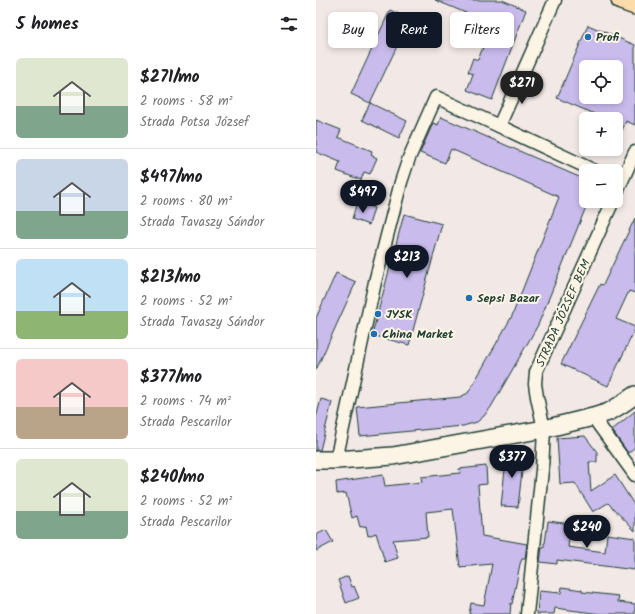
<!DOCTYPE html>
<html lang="en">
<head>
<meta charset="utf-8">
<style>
	:root { --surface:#fff; --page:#f6f6f6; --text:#202124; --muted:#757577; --line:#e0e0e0; --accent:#111827 }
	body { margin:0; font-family:Kalam,sans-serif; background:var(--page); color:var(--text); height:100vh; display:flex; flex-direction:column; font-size:15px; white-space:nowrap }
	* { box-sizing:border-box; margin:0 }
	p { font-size:13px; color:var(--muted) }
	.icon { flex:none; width:22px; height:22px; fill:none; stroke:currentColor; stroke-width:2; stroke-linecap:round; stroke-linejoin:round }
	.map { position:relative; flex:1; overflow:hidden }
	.sheet { display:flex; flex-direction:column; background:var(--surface); width:316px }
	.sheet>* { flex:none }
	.top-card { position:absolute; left:12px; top:12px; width:247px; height:36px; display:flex; gap:8px }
	.tools { position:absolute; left:263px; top:60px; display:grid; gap:8px }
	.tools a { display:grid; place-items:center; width:44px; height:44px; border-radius:6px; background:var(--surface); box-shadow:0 2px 6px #0003; font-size:20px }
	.price { position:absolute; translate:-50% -34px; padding:0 9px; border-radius:14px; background:var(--accent); color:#fff; font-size:13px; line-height:26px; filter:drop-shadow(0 1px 2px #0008) }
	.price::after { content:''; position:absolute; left:50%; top:24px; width:12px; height:9px; margin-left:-6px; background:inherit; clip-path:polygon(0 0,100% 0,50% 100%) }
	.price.on { background:#222; color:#fff }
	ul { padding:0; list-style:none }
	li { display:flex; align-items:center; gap:12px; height:100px; padding:0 16px }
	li+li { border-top:1px solid var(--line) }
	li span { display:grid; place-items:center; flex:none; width:112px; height:80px; border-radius:6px; color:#555 }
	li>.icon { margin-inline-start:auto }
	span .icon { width:48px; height:48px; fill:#fffc; stroke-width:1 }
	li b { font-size:17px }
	h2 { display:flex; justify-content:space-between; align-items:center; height:48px; padding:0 16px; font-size:17px }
	.chip { padding:0 14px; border-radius:6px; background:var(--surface); box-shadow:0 2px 6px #0003; font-size:14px; line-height:36px }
	.chip.on { background:var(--accent); color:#fff }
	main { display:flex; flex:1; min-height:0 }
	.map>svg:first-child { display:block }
	.building { fill:#c9bbec; stroke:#1f3d34; fill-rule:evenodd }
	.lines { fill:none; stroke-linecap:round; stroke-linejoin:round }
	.street-casing { stroke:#1f3d34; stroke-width:15 }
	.secondary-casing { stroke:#1f3d34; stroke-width:20 }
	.primary-casing { stroke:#1f3d34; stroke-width:22 }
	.street { stroke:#fcf5e5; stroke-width:12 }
	.secondary { stroke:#fcf5e5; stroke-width:17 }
	.primary { stroke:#fddcac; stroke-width:19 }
	.poi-dot { fill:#1f6fb2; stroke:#fcf5e5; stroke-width:1.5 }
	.labels { text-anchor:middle; stroke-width:4; stroke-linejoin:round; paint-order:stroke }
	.poi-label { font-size:12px; font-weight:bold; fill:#1f3d34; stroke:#fcf5e5; text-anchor:start }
	.street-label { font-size:12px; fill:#1f3d34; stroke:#fcf5e5 }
</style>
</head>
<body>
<main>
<section class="sheet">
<h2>5 homes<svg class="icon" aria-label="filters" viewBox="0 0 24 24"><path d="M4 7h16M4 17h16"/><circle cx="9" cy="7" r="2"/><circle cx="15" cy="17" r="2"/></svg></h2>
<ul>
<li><span style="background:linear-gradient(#dfe7d0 60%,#7fa58c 0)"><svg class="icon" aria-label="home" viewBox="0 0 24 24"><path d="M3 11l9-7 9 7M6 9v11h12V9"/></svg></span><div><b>$271/mo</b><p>2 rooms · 58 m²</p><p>Strada Potsa József</p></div></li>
<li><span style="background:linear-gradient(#c9d6e8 65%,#7fa58c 0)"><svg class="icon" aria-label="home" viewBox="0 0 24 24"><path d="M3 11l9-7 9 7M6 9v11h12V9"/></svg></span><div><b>$497/mo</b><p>2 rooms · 80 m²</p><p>Strada Tavaszy Sándor</p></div></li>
<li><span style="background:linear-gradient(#bfe0f5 65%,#8fb573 0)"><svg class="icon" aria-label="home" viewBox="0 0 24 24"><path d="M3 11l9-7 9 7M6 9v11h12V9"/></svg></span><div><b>$213/mo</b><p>2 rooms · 52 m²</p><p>Strada Tavaszy Sándor</p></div></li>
<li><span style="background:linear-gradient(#f6c9c9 60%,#b9a48a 0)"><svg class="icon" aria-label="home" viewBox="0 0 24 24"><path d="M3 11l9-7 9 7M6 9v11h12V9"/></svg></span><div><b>$377/mo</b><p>2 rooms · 74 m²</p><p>Strada Pescarilor</p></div></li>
<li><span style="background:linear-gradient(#dfe7d0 65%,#7fa58c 0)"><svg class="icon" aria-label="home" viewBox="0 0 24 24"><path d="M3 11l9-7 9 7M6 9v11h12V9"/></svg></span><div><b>$240/mo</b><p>2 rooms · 52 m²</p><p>Strada Pescarilor</p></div></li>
</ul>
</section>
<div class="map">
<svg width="319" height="614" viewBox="0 0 319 614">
	<rect width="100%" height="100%" fill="#f2e9e6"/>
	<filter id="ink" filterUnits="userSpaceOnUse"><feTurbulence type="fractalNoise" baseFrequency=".025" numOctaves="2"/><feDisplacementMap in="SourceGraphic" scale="8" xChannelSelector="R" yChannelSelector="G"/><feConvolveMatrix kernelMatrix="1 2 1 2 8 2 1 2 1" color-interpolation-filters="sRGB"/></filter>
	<g filter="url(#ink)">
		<g class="building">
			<path d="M 119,0 L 186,0 L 210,10 L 176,100 L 151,90 L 157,74 L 152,72 L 157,58 L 162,60 L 176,24 Z"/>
			<path d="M 74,10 L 94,19 L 54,103 L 35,94 Z"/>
			<path d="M 272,25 L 319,45 L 319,125 L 310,121 L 300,145 L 300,119 L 290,119 L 241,98 ZM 270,67 L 300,67 L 300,97 L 270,97 Z"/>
			<path d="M 54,103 L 91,121 L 83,138 L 46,120 Z"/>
			<path d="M 125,117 L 270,180 L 270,207 L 222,325 L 175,407 L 168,416 L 161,422 L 147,426 L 44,436 L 41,407 L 144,397 L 152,393 L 196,316 L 243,197 L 135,149 L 129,163 L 104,153 L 117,123 L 122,125 Z"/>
			<path d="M 0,120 L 25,130 L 22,137 L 56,151 L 55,155 L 61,158 L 54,174 L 48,172 L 45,180 L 21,171 L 24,162 L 0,152 Z"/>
			<path d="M 41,202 L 58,208 L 53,225 L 36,219 Z"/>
			<path d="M 88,214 L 126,224 L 93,345 L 56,335 Z"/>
			<path d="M 319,218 L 319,293 L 313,291 L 300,319 L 319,327 L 319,329 L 292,386 L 245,364 L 284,284 L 287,285 Z"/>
			<path d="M 20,273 L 40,282 L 0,370 L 0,318 Z"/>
			<path d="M 5,399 L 16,402 L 4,450 L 0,450 L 0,418 Z"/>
			<path d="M 319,411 L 319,447 L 312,453 L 296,430 Z"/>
			<path d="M 269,436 L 281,452 L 281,462 L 273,462 L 275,491 L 299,475 L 319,506 L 319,531 L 292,503 L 277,512 L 259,483 L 244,484 L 241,438 Z"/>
			<path d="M 191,451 L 208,453 L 202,507 L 185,506 Z"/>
			<path d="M 170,466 L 171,484 L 162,485 L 166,536 L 211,544 L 209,559 L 206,559 L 204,564 L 196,604 L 195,603 L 194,614 L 153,614 L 155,603 L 168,605 L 176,564 L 144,567 L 137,509 L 110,512 L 112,537 L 77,540 L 82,558 L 69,562 L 60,533 L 52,536 L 50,526 L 44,527 L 41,516 L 36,518 L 30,493 L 21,494 L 20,482 L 67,475 L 69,486 L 106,482 L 105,477 L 144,473 L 143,469 Z"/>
			<path d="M 232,521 L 255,524 L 252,547 L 289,552 L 291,534 L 319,538 L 319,570 L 241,560 L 241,564 L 224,562 L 226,547 L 228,547 L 228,543 L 229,543 Z"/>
			<path d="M 10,530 L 17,542 L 0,551 L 0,535 Z"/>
			<path d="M 32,576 L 36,587 L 38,586 L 43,598 L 30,603 L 22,580 Z"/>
			<path d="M 246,587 L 266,590 L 266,592 L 303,596 L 302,602 L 319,604 L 319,614 L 285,614 L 239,608 L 238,614 L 221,614 L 223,591 L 245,593 Z"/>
		</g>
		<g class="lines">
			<defs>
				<g id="street">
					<path d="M 239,0 L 183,126 L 279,171"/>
					<path d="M 300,194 L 319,152"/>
					<path d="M 277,417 L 319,475"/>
					<path d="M 20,460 L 59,282 L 85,182 L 93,158 L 120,97 L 183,126"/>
					<path d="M 211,614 L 226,470 L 228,429 L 221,397 L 219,384 L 220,372 L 297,201"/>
				</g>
				<path id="secondary" d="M 0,460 L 20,460 L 77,456 L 228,429 L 277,417 L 293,412 L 306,404 L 319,395"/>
				<path id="primary" d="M 305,0 L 319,5"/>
			</defs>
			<use href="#street" class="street-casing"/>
			<use href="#secondary" class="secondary-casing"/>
			<use href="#primary" class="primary-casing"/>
			<use href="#street" class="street"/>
			<use href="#secondary" class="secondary"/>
			<use href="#primary" class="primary"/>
		</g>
	</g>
	<g class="poi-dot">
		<circle cx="272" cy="37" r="4"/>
		<circle cx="153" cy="298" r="4"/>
		<circle cx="62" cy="314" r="4"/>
		<circle cx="58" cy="334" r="4"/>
	</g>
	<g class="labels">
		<g class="poi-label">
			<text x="280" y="41">Profi</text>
			<text x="161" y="302">Sepsi Bazar</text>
			<text x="70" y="318">JYSK</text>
			<text x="66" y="338">China Market</text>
		</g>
		<g class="street-label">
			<text transform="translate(247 313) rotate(-66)" y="4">STRADA JÓZSEF BEM</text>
		</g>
	</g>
</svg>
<div class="tools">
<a><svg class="icon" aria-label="locate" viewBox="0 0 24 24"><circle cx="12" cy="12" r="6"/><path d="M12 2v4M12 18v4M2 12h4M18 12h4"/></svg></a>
<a>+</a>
<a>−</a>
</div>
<b class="price on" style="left:206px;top:105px">$271</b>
<b class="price" style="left:47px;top:214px">$497</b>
<b class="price" style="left:91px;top:279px">$213</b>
<b class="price" style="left:196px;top:479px">$377</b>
<b class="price" style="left:271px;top:549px">$240</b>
<div class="top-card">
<a class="chip">Buy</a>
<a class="chip on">Rent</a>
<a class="chip">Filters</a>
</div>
</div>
</main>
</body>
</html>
